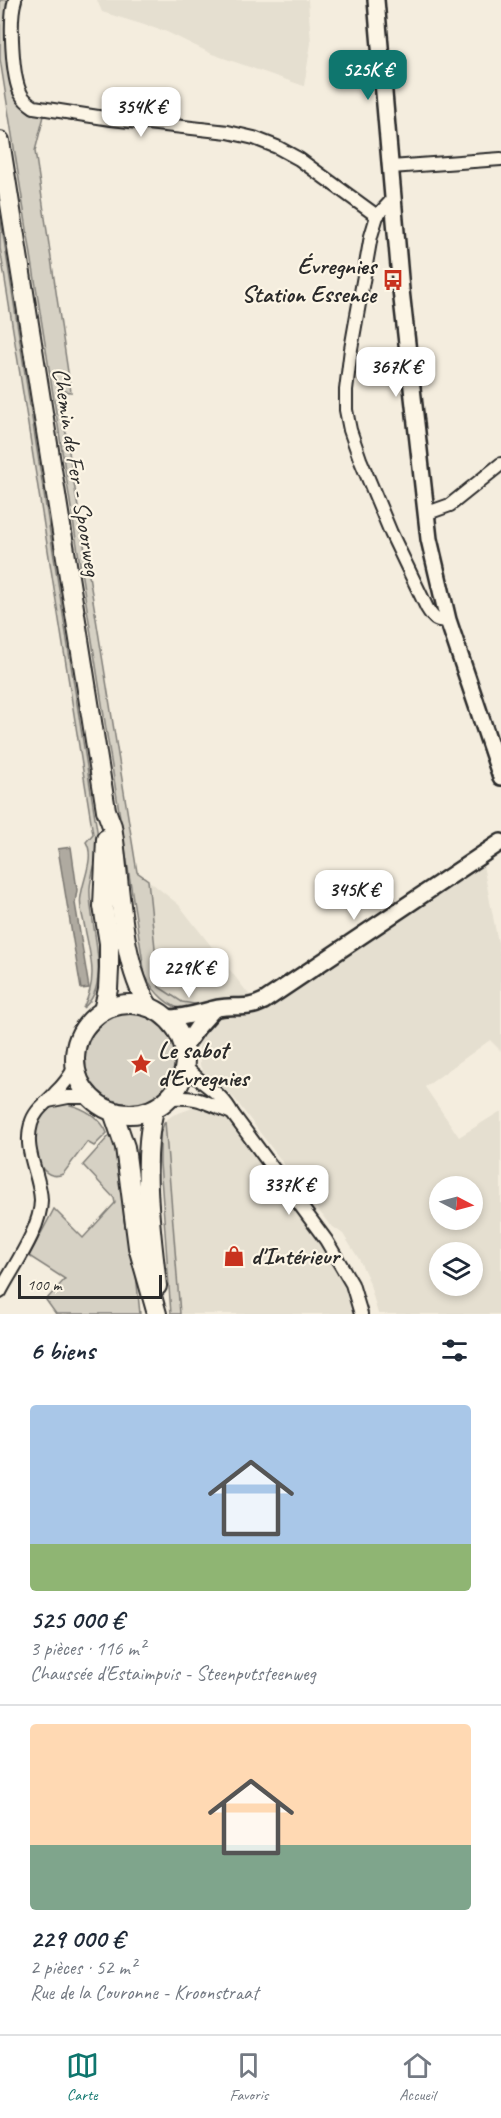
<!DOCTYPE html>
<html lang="fr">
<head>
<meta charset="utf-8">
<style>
	:root { --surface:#fff; --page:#f2f2f3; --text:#1f2937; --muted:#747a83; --line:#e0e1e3; --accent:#0f766e }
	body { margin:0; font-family:Caveat,sans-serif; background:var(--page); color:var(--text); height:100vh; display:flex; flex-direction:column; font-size:22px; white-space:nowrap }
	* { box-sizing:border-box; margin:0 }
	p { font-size:20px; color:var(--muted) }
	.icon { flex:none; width:33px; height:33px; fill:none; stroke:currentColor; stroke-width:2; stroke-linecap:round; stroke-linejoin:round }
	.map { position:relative; height:1314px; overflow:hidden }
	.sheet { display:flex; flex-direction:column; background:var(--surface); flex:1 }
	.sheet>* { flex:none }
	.needle { width:39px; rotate:96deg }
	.tools { position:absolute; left:429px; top:1176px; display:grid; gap:12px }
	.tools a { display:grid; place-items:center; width:54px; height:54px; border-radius:50%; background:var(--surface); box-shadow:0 3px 9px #0003; font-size:30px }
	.scale { position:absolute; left:18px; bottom:15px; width:144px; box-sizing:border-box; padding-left:6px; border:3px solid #2b2b2b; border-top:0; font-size:16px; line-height:21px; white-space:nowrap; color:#2b2b2b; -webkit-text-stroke:4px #fcf5e5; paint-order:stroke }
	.price { position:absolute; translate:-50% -51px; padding:0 14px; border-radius:12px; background:#fff; color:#222; font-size:20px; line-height:39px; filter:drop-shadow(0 2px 3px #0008) }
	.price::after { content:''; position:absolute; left:50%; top:36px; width:18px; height:14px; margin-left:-9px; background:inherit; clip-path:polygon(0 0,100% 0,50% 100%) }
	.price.on { background:var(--accent); color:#fff }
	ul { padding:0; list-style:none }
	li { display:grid; align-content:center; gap:12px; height:318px; padding:0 30px }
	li+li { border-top:2px solid var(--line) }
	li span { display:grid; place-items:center; height:186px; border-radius:6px; color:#555 }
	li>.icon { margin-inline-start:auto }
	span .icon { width:108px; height:108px; fill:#fffc; stroke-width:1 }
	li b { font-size:26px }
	h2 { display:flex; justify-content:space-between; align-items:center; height:72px; padding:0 30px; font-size:26px }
	.menu { display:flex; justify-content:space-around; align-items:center; height:84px; border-top:2px solid var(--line); background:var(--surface); font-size:16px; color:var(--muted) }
	.menu a { display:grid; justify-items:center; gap:3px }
	.menu .on { color:var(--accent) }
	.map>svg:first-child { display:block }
	.built { fill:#e5dfd0; fill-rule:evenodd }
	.green { fill:#d6d1c4; stroke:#807e78; stroke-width:1.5 }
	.water { fill:#afaaa0; stroke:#7a7771; stroke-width:1.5 }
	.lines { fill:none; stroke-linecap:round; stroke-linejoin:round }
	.minor-casing { stroke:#2b2b2b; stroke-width:16 }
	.major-casing { stroke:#2b2b2b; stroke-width:20 }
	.highway-casing { stroke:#2b2b2b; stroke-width:22 }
	.minor { stroke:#fcf5e5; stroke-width:12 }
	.major { stroke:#fcf5e5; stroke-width:15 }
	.highway { stroke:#fcf5e5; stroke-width:18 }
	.labels { text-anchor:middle; stroke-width:4.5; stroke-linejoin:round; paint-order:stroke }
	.poi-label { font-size:24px; font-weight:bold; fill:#2b2b2b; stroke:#fcf5e5; text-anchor:start }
	.street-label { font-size:24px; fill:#2b2b2b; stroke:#fcf5e5 }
</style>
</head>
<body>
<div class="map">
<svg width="501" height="1314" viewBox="0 0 501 1314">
	<rect width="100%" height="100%" fill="#f4edde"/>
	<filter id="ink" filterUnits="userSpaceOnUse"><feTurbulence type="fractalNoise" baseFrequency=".0167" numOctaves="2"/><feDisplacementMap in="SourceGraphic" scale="12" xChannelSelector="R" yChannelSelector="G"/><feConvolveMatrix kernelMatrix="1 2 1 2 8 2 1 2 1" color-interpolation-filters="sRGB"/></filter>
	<g filter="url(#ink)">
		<g class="built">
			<path d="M 97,0 L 308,0 L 311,43 L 304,86 L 212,54 L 167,32 L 102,12 Z"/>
			<path d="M 482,860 L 501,958 L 501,1051 L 490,1040 L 425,1087 L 459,1137 L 501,1111 L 501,1314 L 378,1314 L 369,1281 L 359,1259 L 343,1234 L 329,1224 L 234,1098 L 205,1074 L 200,1066 L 199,1041 L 209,1024 L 218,1018 L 260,1013 ZM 440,1186 L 472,1186 L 472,1220 L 440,1220 ZM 440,1252 L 472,1252 L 472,1286 L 440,1286 Z"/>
			<path d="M 148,880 L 179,905 L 254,1001 L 207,1006 L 182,1002 L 159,987 Z"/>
			<path d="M 195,1103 L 220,1112 L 231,1124 L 331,1259 L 344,1281 L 355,1314 L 180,1314 L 165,1121 L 173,1115 L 190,1109 Z"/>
		</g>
		<g class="green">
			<path d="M 0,0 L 12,0 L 14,88 L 45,112 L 35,151 L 71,392 L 59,390 L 137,872 L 148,880 L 159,987 L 182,1002 L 207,1006 C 201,1007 194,1009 188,1009 C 169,1010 153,991 145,975 L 0,59 Z"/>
			<path d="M 0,215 L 99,843 C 98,858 91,873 90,888 C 88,922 114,985 83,1008 C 99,977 90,956 84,923 C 82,915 79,904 81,896 C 83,879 95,857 86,842 L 93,834 L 0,248 Z"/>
			<circle cx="130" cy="1060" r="47"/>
			<path d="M 67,1100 L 70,1105 C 84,1108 102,1119 107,1133 L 94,1146 L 87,1142 L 63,1174 C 33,1187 14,1114 67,1100 Z"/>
			<path d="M 165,1121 L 180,1314 L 171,1314 L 160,1163 L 160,1134 Z"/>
			<path d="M 109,1136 L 113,1140 L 122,1183 L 124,1221 L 135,1264 L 140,1314 L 56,1314 L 46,1300 L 65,1279 L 29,1256 L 54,1209 L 83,1238 L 115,1203 L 114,1198 L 83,1165 Z"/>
		</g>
		<path class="water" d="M 71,847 L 77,890 L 75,903 L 89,988 L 81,989 L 58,849 Z"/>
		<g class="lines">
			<defs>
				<g id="minor">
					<path d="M 15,0 C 9,18 12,78 21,94 C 24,100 28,103 34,107 L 111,119 L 228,132 L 254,138 L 277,147 L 299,159 L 377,216"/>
					<path d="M 391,167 L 501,159"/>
					<path d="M 393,199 L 377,216 L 371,236 L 351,349 L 346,390 L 346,410 L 350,430 L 360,459 L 391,533 L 427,608 C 433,618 436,622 448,620"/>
					<path d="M 425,514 L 450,505 L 501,464"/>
					<path d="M 185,1066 C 199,1083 222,1092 232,1113 L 326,1240 L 352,1284 L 361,1314"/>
					<path d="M 170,1098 C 202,1096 204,1103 232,1113"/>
					<path d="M 48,1101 L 68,1097 L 90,1097"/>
					<path d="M 0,1292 C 13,1267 41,1229 41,1200 C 40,1174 23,1151 31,1124 C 35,1109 47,1103 56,1092 C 64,1085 70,1076 75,1067"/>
				</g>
				<g id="major">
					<path d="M 376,0 L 401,290 L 429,539 L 448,620 L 501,777"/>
					<path d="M 167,1018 C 187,1018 200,1012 218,1008 C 237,1004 244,1011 264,1001 L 501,842"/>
					<path d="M 184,1047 L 197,1028 L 213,1010"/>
				</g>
				<g id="highway">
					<path d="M 0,141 L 106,810 L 112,826 C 121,882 119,958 149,1007"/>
					<circle cx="130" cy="1059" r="55"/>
					<path d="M 103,1011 L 108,989 L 109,969 L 109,943 L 103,906 L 106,839"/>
					<path d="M 154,1109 C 141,1165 151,1230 157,1286"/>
					<path d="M 113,1112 L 125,1147 L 138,1247 L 157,1314"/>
				</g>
			</defs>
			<use href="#minor" class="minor-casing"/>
			<use href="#major" class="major-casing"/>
			<use href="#highway" class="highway-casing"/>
			<use href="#minor" class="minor"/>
			<use href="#major" class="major"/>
			<use href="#highway" class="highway"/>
		</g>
	</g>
	<defs>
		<symbol id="bus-bare" viewBox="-9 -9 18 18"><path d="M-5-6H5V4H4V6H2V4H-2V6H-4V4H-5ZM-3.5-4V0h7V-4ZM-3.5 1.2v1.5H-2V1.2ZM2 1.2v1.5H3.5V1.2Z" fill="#c8321e" stroke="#fcf5e5" stroke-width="2.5" paint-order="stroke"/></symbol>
		<symbol id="sight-bare" viewBox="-9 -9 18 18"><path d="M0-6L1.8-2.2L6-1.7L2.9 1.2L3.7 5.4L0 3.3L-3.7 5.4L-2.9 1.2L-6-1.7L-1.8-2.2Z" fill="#c8321e" stroke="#fcf5e5" stroke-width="2.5" paint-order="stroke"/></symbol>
		<symbol id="shop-bare" viewBox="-9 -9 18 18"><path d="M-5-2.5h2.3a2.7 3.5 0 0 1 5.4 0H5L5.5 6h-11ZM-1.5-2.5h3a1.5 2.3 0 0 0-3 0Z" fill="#c8321e" stroke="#fcf5e5" stroke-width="2.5" paint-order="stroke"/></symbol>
	</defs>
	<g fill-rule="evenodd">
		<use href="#bus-bare" x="378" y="265" width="30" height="30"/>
		<use href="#sight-bare" x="126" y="1049" width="30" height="30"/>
		<use href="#shop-bare" x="219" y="1241" width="30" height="30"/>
	</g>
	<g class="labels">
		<g class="poi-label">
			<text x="376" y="274" text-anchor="end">Évregnies<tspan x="376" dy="28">Station Essence</tspan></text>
			<text x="158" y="1058">Le sabot<tspan x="158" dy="28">d'Evregnies</tspan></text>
			<text x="251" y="1264">d'Intérieur</text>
		</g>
		<g class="street-label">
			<text transform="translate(77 472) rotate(81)" y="8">Chemin de Fer - Spoorweg</text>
		</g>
	</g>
</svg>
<div class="tools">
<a><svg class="needle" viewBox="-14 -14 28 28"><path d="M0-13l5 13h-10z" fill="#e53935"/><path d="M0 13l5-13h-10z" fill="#747a83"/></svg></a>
<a><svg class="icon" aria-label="layers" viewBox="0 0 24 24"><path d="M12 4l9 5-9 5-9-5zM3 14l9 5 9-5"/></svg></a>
</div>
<div class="scale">100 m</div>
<b class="price on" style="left:368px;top:101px">525K €</b>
<b class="price" style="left:141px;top:138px">354K €</b>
<b class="price" style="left:396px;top:398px">367K €</b>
<b class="price" style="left:354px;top:921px">345K €</b>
<b class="price" style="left:189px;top:999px">229K €</b>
<b class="price" style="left:289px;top:1216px">337K €</b>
</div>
<section class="sheet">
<h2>6 biens<svg class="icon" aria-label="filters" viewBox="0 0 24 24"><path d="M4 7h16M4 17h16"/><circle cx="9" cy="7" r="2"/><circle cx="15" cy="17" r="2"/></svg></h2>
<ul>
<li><span style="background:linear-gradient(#a9c7e8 75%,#8fb573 0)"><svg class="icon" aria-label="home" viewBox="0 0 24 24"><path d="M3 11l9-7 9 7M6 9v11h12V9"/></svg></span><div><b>525 000 €</b><p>3 pièces · 116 m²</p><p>Chaussée d'Estaimpuis - Steenputsteenweg</p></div></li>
<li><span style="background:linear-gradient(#ffd9b3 65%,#7fa58c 0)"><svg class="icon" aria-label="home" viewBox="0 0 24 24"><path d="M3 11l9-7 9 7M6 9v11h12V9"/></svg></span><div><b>229 000 €</b><p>2 pièces · 52 m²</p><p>Rue de la Couronne - Kroonstraat</p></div></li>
</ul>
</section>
<nav class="menu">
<a class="on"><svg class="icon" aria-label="map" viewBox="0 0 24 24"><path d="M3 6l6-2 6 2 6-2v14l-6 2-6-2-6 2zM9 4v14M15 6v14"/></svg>Carte</a>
<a><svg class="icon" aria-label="saved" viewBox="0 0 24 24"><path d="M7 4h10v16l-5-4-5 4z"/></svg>Favoris</a>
<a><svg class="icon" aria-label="home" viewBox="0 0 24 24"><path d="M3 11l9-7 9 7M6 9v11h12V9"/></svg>Accueil</a>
</nav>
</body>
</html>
